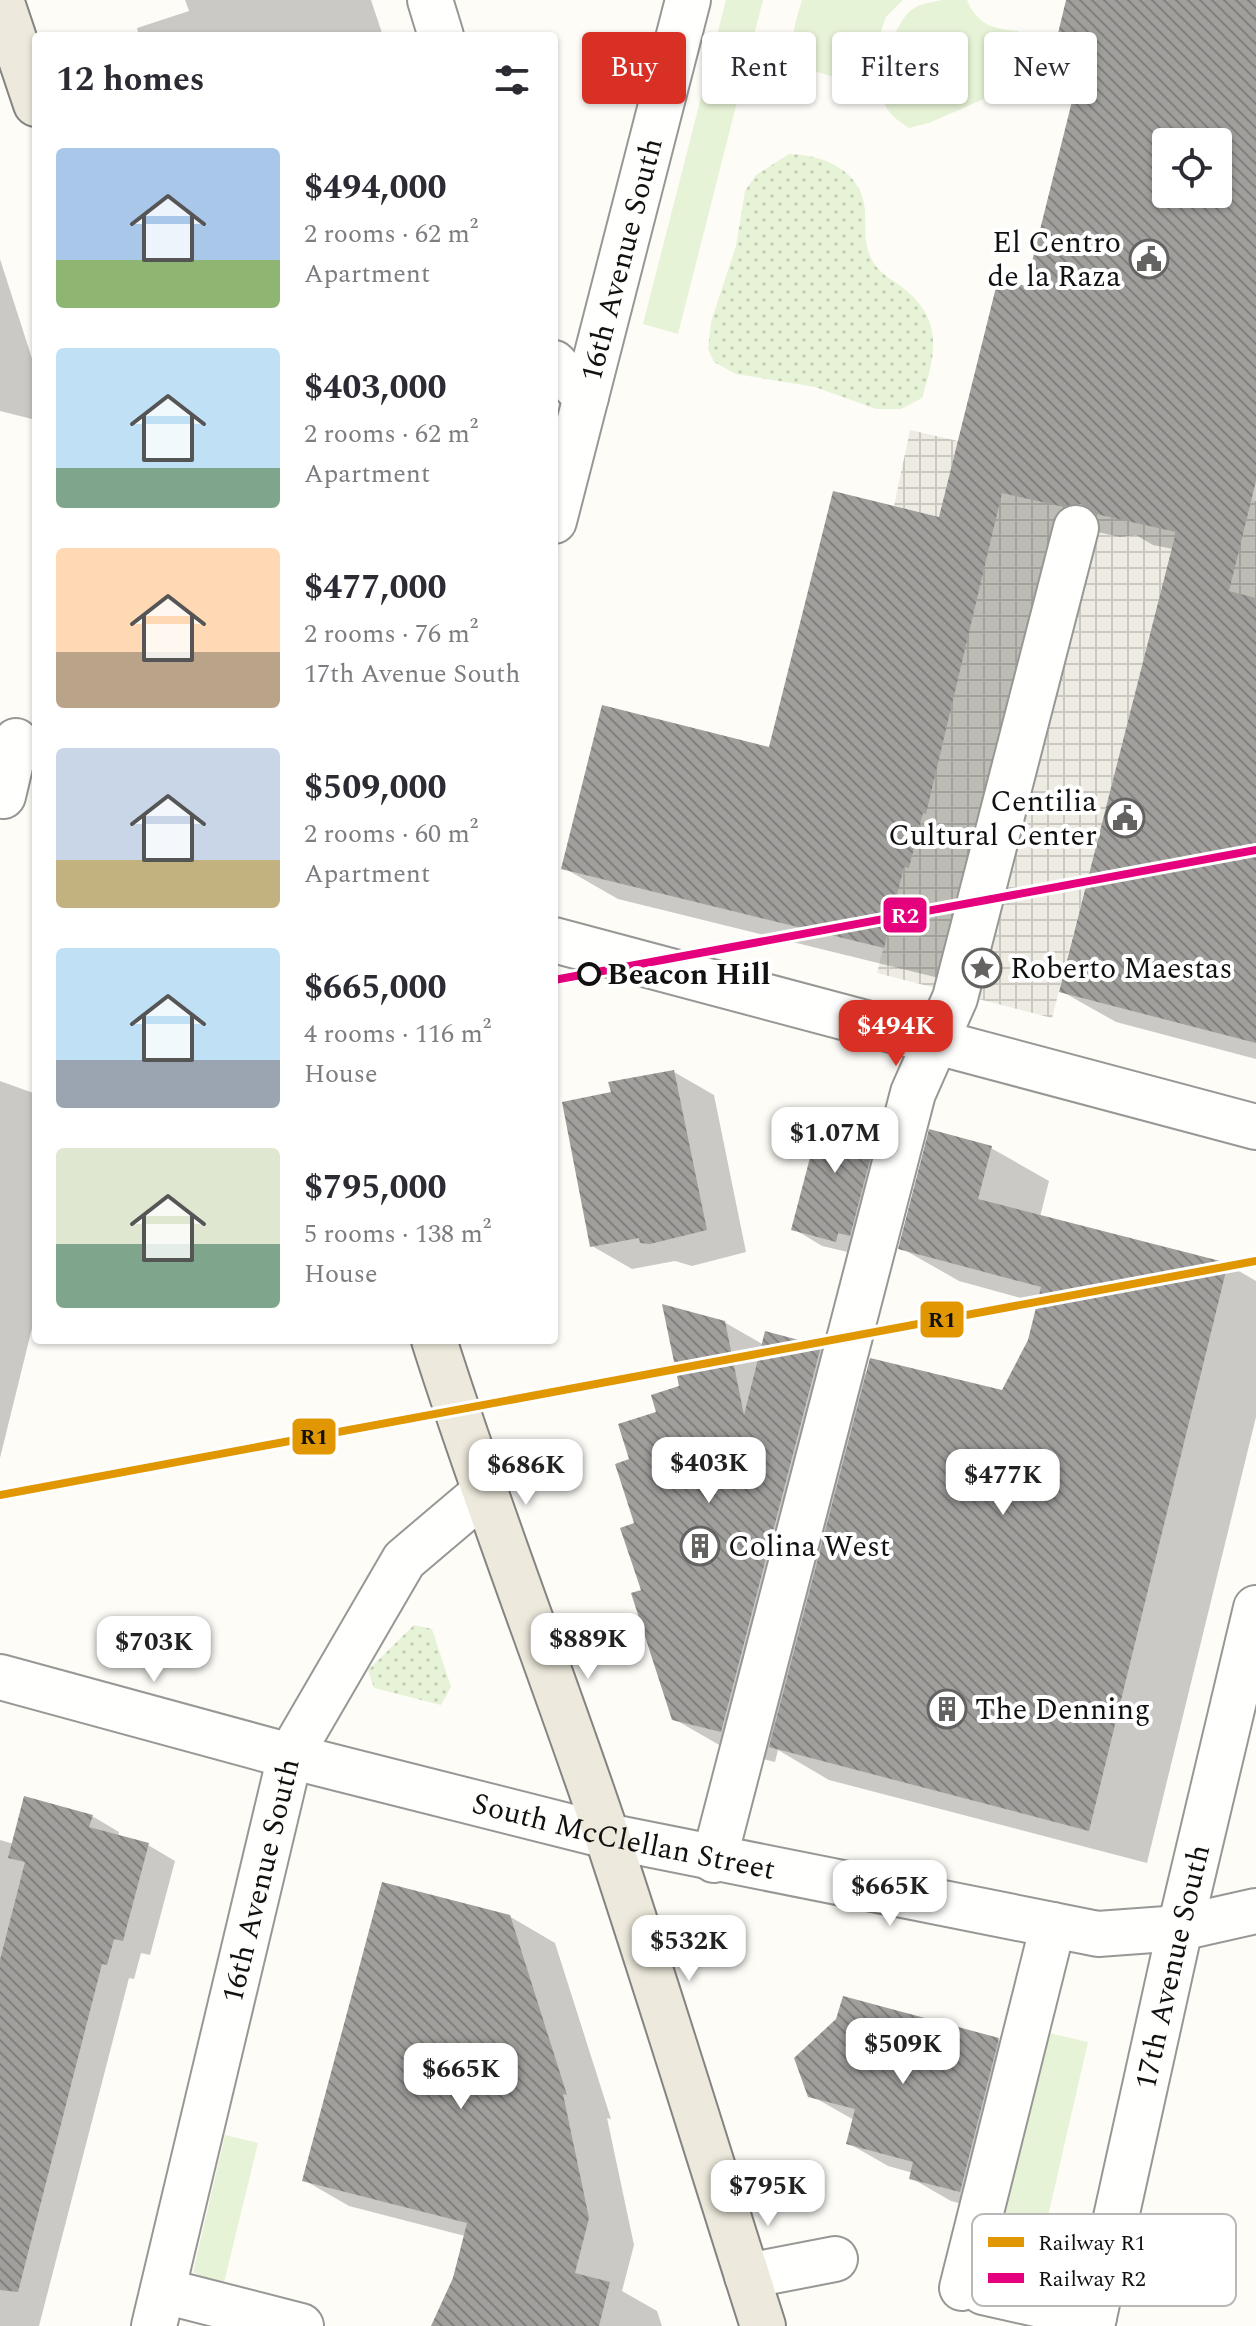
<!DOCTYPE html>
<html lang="en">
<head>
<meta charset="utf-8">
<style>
	:root { --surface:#fff; --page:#f2f2f3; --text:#2b2b33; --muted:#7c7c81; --accent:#d93025 }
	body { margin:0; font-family:Spectral,serif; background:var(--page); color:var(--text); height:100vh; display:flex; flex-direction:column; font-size:30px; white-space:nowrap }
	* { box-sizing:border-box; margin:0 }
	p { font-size:26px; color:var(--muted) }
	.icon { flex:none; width:44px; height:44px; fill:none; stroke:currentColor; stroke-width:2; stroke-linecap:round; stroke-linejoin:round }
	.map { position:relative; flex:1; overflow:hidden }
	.drawer { position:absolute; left:32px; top:32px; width:526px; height:1312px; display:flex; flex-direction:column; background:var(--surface); border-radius:8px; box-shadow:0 2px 6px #0004 }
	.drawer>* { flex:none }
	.guide { position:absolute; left:582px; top:32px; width:554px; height:72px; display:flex; gap:16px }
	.tools { position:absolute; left:1152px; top:128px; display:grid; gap:16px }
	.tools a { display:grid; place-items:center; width:80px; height:80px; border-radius:8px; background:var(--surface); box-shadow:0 2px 6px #0004; font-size:40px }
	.price { position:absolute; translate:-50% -68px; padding:0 18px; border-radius:16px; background:#fff; color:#222; font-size:26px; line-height:52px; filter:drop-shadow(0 2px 4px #0008) }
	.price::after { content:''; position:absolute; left:50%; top:48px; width:24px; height:18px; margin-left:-12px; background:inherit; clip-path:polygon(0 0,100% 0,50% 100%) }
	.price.current { background:var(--accent); color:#fff }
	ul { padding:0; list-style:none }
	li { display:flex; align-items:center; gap:24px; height:200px; padding:0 24px }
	li span { display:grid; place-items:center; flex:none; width:224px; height:160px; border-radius:8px; color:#555 }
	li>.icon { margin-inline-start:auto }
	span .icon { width:96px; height:96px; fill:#fffc; stroke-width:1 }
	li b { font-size:34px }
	h2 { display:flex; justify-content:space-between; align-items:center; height:96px; padding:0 24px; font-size:34px }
	.tag { padding:0 28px; border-radius:8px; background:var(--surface); box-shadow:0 2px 6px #0004; font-size:28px; line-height:72px }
	.tag.current { background:var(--accent); color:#fff }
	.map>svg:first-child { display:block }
	.grass { fill:#e7f3d7 }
	.park { fill:url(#park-dots) }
	.plaza { fill:url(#plaza-grid) }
	.shadow { fill:#0003; fill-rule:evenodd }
	.building { fill:url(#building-back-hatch); fill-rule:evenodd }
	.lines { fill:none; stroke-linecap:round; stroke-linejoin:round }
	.minor-casing { stroke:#979795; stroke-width:48 }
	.major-casing { stroke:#858482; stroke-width:48 }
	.minor { stroke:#fffffe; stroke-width:44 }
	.major { stroke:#ede9dc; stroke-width:44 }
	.rail-1-casing { stroke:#fff; stroke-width:14 }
	.rail-2-casing { stroke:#fff; stroke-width:14 }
	.rail-1 { stroke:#e09702; stroke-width:8 }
	.rail-2 { stroke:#e5007d; stroke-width:8 }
	.stop-dot { fill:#fff; stroke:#111; stroke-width:4 }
	.labels { text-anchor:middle; stroke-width:8; stroke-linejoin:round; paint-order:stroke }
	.poi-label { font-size:30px; fill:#111; stroke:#fff; text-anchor:start }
	.street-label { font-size:30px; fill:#111; stroke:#fff }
	.stop-label { font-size:30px; font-weight:bold; fill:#111; stroke:#fff; text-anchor:start }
	.key { fill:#fff; stroke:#b8b8b8; stroke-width:2 }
	.key-label { font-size:22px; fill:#111 }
	.line-badge { stroke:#fff; stroke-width:3 }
	.badge-label { font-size:22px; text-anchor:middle; font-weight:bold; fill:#fff }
	.pale-badge-label { font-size:22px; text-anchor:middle; font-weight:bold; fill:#111 }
</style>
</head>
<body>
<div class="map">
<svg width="1256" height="2326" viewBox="0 0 1256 2326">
	<defs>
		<pattern id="park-dots" width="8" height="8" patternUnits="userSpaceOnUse" patternTransform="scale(2)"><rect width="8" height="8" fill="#e7f3d7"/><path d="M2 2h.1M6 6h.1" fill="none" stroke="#c5cfb8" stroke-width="1.8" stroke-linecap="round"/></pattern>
		<pattern id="plaza-grid" width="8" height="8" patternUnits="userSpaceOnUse" patternTransform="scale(2)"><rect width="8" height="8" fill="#edebe2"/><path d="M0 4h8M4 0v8" fill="none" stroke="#cac8c1"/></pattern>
		<pattern id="building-back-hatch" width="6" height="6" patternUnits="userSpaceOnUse" patternTransform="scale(2)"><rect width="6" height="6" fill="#a19f9c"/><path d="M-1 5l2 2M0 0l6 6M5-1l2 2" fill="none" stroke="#82807e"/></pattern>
	</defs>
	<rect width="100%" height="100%" fill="#fdfcf7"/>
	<g class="grass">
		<path d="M 726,0 L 763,0 L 678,334 L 643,324 Z"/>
		<path d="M 802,0 L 903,0 L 886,17 L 867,71 L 853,83 L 798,66 C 788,43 795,23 802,0 Z"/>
		<path d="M 942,0 L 967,0 C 976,24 995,30 1018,31 L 1020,42 L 1011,73 L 993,95 L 929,123 L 909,128 C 900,122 891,116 886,107 C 875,86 892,29 908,13 C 918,3 929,3 942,0 Z"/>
		<path d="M 1040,2031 L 1088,2042 L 1037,2264 L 1002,2256 L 994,2244 Z"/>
		<path d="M 225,2135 L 258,2143 L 223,2287 L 193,2272 Z"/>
	</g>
	<g class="park">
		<path d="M 789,154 C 823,155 862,170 865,210 C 866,227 863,242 871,258 C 877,272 891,279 902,287 C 944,320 936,353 922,398 L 901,409 L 876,409 L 815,387 L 736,374 L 714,362 L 708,349 L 711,322 L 736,246 L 745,191 L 756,175 Z"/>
		<path d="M 414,1625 L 432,1629 L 451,1687 L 441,1705 L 374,1688 L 368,1670 Z"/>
	</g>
	<path class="plaza" d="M 910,430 L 958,441 L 1075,487 L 1070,508 L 1119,519 L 1248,515 L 1251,500 L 1256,501 L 1256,598 L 1165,576 L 1052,1018 L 877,973 L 904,867 L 909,868 L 923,813 L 926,813 L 993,530 L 894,506 Z"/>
	<g class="shadow">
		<path d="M 185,0 L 371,0 L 383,36 L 139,36 L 137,28 L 189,11 Z"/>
		<path d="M 1068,0 L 1256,0 L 1256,1059 L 1116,1022 L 1061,991 L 1173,549 L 1153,545 L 1136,535 L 1120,537 L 1057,523 L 939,978 L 618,899 L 564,868 L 771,749 L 941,519 L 1027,289 L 1084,61 L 1057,45 ZM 1166,142 L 1218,142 L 1218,194 L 1166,194 Z"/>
		<path d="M 0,259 L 36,371 L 36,420 L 0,411 Z"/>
		<path d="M 674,1072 L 714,1095 L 746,1252 L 692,1266 L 675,1261 L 632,1269 L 592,1246 L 613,1094 Z"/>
		<path d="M 0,1081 L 36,1094 L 36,1312 L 0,1458 Z"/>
		<path d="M 879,1124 L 907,1140 L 865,1256 L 822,1246 L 794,1229 Z"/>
		<path d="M 991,1148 L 1049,1181 L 1040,1217 L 1227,1264 L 1256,1281 L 1256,1417 L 1147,1863 L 829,1780 L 778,1750 L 775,1762 L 728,1750 L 674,1719 L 637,1525 L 632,1460 L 659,1413 L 681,1387 L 724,1322 L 764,1345 L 767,1334 L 821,1348 L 868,1375 L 1003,1393 L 1030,1341 L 1039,1303 L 959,1281 L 901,1248 Z"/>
		<path d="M 92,1816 L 119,1832 L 118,1837 L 148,1845 L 175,1861 L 150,1955 L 141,1953 L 134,1979 L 129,1978 L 39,2326 L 0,2326 L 0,1840 L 14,1844 Z"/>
		<path d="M 509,1916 L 555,1943 L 611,2119 L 607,2118 L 634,2245 L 622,2291 L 657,2311 L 662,2326 L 439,2326 L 465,2236 L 349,2206 L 304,2180 Z"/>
		<path d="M 838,2020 L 998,2040 L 1038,2063 L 1000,2214 L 951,2201 L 911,2178 L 913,2173 L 888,2166 L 848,2143 L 854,2120 L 810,2095 Z"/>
	</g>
	<g class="building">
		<path d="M 1066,0 L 1256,0 L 1256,481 L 1229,591 L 1256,598 L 1256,1043 L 1059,992 L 1176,532 L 1096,514 L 1081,504 L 1064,507 L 1002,493 L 926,814 L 923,813 L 909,868 L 904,867 L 884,948 L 561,869 L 602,705 L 769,747 L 833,491 L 939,517 L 998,279 L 1026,286 L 1084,53 L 1055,46 ZM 1166,142 L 1218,142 L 1218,194 L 1166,194 Z"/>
		<path d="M 674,1070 L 707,1230 L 650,1244 L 640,1243 L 639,1238 L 590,1247 L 562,1102 L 611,1092 L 608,1082 Z"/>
		<path d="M 823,1108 L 880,1122 L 850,1236 L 838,1233 L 836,1242 L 791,1230 Z"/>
		<path d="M 929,1129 L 992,1146 L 978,1199 L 1228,1263 L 1089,1831 L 769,1747 L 870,1358 L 1002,1390 L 1028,1340 L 1041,1287 L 898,1249 Z"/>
		<path d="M 662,1304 L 725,1321 L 744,1415 L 765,1331 L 821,1346 L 721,1732 L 672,1720 L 631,1593 L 641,1590 L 620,1528 L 634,1523 L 615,1464 L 629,1459 L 618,1424 L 656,1412 L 651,1395 L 679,1386 Z"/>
		<path d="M 24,1796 L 93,1815 L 89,1827 L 149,1843 L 123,1941 L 114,1939 L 107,1965 L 102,1964 L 18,2292 L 0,2290 L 0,1960 L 25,1862 L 8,1858 Z"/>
		<path d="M 382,1882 L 510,1915 L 567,2095 L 563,2094 L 589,2218 L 575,2273 L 610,2282 L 599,2326 L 431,2326 L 453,2278 L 467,2223 L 302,2181 Z"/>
		<path d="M 843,1996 L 999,2038 L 960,2192 L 909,2179 L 913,2162 L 846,2144 L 855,2109 L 808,2097 L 794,2058 L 836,2019 Z"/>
	</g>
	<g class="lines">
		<defs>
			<g id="minor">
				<path d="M 430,0 L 441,36"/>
				<path d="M 554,363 L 586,397"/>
				<path id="s1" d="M 554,521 L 688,0"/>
				<path d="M 3,796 L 16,741"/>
				<path d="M 554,940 L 1256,1127"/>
				<path id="s2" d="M 0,1677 L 290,1756 L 607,1836 L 1098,1934 L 1180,1928 L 1256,1911"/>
				<path d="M 714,1860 L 913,1093 L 955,998 L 1076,528"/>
				<path d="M 747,2276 L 835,2259"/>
				<path d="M 962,2288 L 1053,1925"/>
				<path d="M 164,2291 L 301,2326"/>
				<path d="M 983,2292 L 1094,2317"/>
				<path id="s3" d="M 154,2326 L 290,1756 L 404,1560 L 483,1493"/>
				<path id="s4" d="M 1092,2326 L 1180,1928 L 1256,1608"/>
			</g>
			<g id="major">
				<path d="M 1,0 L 36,104"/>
				<path d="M 434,1340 C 487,1507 551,1670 607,1836 C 661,1999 711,2163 763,2326"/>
			</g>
		</defs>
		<use href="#minor" class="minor-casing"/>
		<use href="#major" class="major-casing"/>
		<use href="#minor" class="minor"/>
		<use href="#major" class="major"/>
		<defs>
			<path id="rail-1" d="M 0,1495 L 1256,1261"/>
			<path id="rail-2" d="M 554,980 L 1256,850"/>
		</defs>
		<use href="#rail-1" class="rail-1-casing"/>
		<use href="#rail-2" class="rail-2-casing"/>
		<use href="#rail-1" class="rail-1"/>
		<use href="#rail-2" class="rail-2"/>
	</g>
	<defs>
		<symbol id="civic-ring" viewBox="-11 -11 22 22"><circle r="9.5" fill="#fff" stroke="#646362" stroke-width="1.5"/><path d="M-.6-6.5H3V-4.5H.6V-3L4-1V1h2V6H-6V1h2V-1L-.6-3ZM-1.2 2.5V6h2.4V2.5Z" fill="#646362"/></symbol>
		<symbol id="sight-ring" viewBox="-11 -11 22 22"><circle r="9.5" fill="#fff" stroke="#646362" stroke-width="1.5"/><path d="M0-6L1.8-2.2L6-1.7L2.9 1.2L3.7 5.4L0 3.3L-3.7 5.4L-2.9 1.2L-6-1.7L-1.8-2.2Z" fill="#646362"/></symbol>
		<symbol id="building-ring" viewBox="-11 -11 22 22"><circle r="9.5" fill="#fff" stroke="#646362" stroke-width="1.5"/><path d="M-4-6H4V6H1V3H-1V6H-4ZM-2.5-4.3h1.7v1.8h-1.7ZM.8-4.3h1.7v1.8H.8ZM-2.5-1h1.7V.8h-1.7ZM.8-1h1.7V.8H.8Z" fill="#646362"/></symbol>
	</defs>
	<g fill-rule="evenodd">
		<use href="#civic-ring" x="1127" y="237" width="44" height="44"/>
		<use href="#civic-ring" x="1103" y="796" width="44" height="44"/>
		<use href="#sight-ring" x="960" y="946" width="44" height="44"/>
		<use href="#building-ring" x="678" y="1524" width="44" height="44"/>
		<use href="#building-ring" x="925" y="1687" width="44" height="44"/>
	</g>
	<circle class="stop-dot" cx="589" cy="974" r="10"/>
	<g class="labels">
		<g class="poi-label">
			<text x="1121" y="252" text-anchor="end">El Centro<tspan x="1121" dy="34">de la Raza</tspan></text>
			<text x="1097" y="811" text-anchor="end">Centilia<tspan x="1097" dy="34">Cultural Center</tspan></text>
			<text x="1010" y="978">Roberto Maestas</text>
			<text x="728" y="1556">Colina West</text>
			<text x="975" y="1719">The Denning</text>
		</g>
		<g class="street-label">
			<text dy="10" stroke="none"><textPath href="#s1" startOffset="270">16th Avenue South</textPath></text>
			<text dy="10" stroke="none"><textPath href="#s2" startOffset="644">South McClellan Street</textPath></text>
			<text dy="10" stroke="none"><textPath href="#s3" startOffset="458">16th Avenue South</textPath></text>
			<text dy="10" stroke="none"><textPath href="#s4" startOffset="368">17th Avenue South</textPath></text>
		</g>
		<g class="stop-label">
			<text x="607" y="984">Beacon Hill</text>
		</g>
	</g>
	<rect x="972" y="2214" width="264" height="92" rx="12" class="key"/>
	<rect x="988" y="2237" width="36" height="10" fill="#e09702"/>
	<rect x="988" y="2273" width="36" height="10" fill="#e5007d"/>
	<g class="key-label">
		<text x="1038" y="2250">Railway R1</text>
		<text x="1038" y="2286">Railway R2</text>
	</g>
	<g class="line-badge">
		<rect x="882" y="896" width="46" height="38" rx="8" fill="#e5007d"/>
		<rect x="919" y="1300" width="46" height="39" rx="8" fill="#e09702"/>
		<rect x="291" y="1417" width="46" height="39" rx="8" fill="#e09702"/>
	</g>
	<g class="badge-label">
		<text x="905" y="923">R2</text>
	</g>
	<g class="pale-badge-label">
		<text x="942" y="1327">R1</text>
		<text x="314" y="1444">R1</text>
	</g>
</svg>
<div class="tools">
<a><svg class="icon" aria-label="locate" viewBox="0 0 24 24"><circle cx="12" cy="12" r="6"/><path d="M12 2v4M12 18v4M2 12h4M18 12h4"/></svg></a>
</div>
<b class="price current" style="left:896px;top:1068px">$494K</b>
<b class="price" style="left:835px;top:1175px">$1.07M</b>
<b class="price" style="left:709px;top:1505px">$403K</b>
<b class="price" style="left:526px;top:1507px">$686K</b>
<b class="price" style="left:1003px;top:1517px">$477K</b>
<b class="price" style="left:588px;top:1681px">$889K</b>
<b class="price" style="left:154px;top:1684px">$703K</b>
<b class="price" style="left:890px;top:1928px">$665K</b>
<b class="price" style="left:689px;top:1983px">$532K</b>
<b class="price" style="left:903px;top:2086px">$509K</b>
<b class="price" style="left:461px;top:2111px">$665K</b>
<b class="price" style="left:768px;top:2228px">$795K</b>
<div class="guide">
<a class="tag current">Buy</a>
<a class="tag">Rent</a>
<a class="tag">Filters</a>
<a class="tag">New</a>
</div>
<section class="drawer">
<h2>12 homes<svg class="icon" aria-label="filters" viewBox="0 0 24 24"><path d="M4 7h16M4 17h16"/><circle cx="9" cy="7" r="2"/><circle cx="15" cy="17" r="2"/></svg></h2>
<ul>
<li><span style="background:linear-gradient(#a9c7e8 70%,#8fb573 0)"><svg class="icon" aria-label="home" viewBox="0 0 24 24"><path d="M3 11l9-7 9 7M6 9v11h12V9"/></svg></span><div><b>$494,000</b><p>2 rooms · 62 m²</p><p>Apartment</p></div></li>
<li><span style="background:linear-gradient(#bfe0f5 75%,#7fa58c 0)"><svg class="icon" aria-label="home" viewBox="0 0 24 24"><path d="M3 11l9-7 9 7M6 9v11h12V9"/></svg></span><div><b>$403,000</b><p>2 rooms · 62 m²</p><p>Apartment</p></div></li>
<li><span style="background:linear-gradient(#ffd9b3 65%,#b9a48a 0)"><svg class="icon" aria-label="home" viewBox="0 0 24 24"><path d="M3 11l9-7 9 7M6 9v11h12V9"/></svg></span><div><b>$477,000</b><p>2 rooms · 76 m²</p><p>17th Avenue South</p></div></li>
<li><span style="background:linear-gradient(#c9d6e8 70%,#c2b280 0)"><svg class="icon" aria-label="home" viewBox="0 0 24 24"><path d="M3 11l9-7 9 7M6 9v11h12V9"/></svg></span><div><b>$509,000</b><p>2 rooms · 60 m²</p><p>Apartment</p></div></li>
<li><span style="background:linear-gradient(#bfe0f5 70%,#9aa5b1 0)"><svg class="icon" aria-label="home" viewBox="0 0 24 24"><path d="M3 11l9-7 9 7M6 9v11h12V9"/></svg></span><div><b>$665,000</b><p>4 rooms · 116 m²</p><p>House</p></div></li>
<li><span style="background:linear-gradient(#dfe7d0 60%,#7fa58c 0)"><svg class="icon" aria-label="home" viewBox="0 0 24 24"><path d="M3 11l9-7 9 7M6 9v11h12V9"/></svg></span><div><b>$795,000</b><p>5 rooms · 138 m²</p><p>House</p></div></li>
</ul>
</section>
</div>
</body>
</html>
